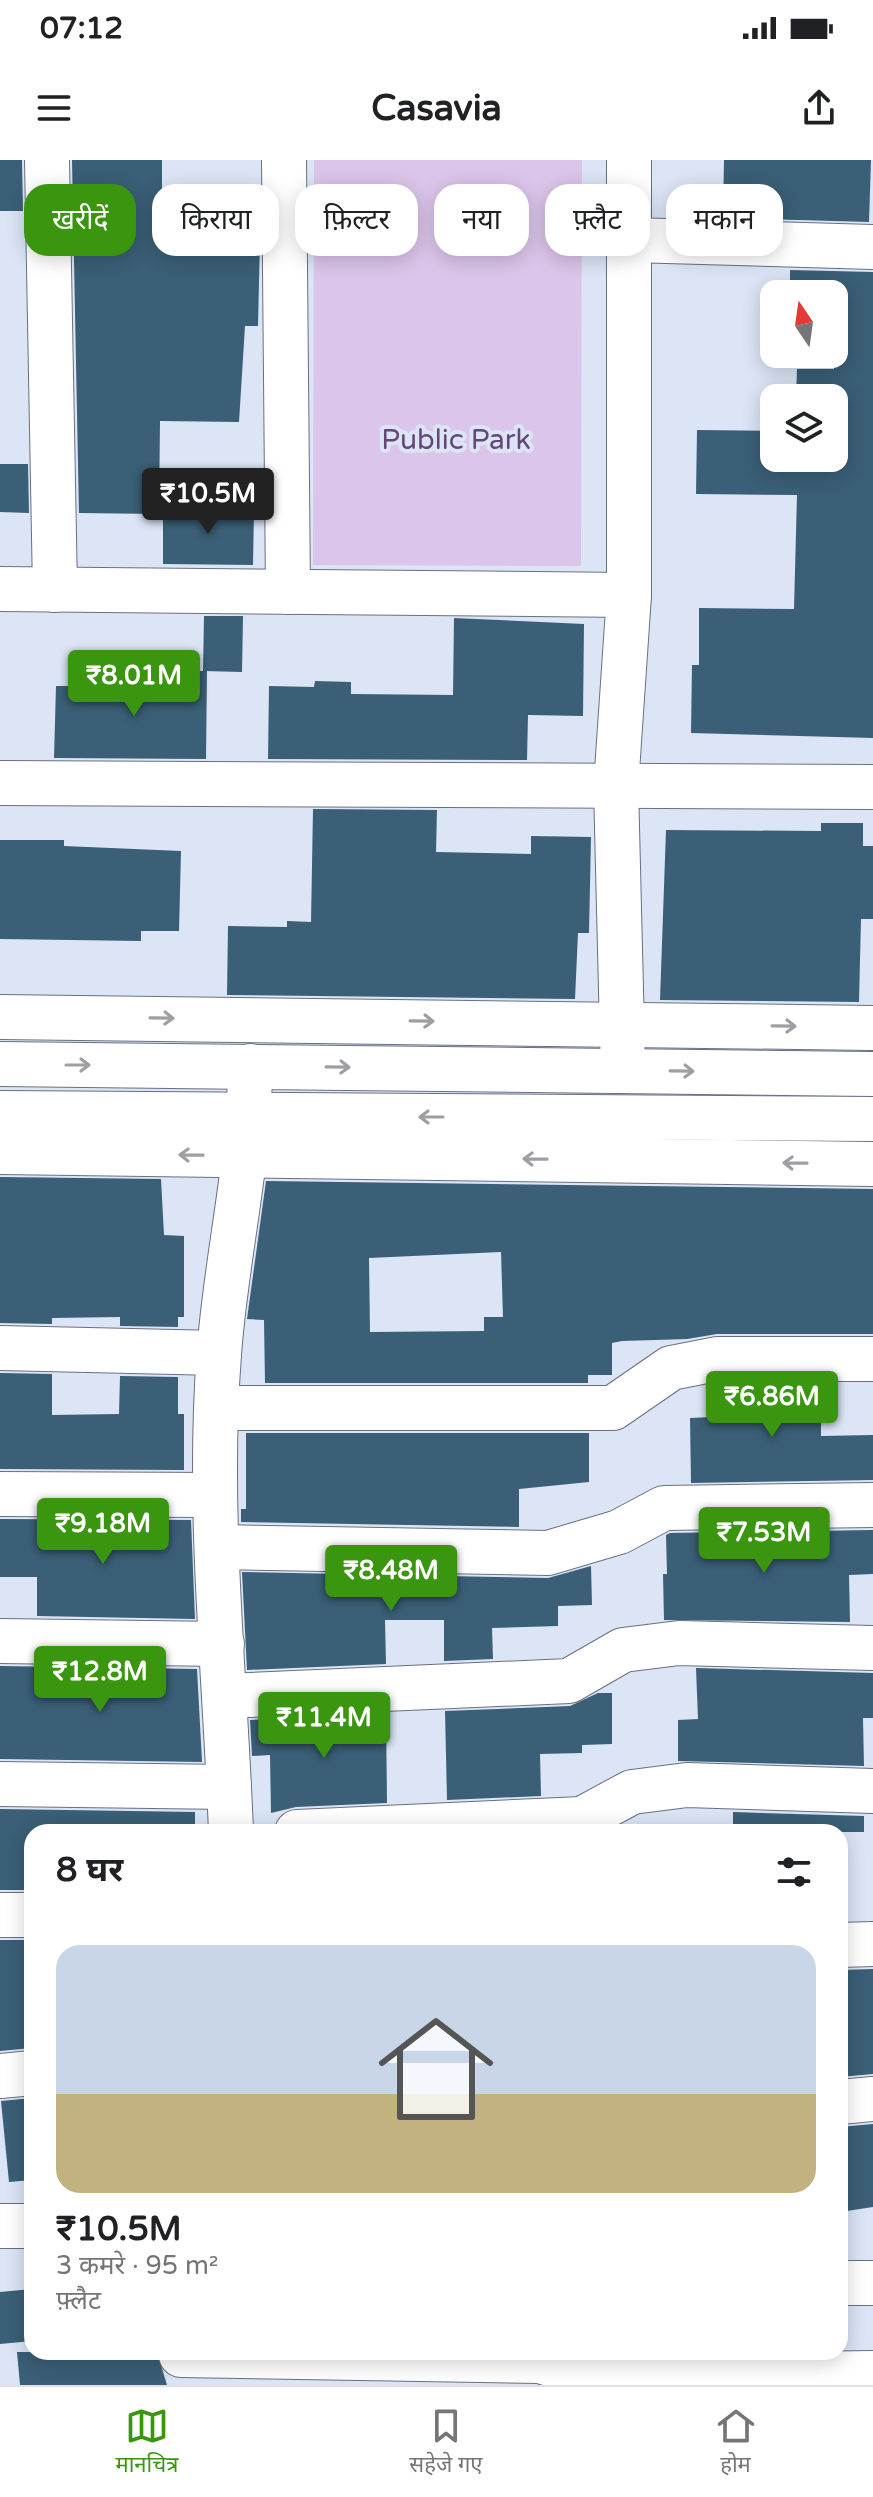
<!DOCTYPE html>
<html lang="hi">
<head>
<meta charset="utf-8">
<style>
	:root { --surface:#fff; --page:#f2f2f2; --text:#202124; --muted:#757577; --line:#e0e0e0; --accent:#3a950f }
	body { margin:0; font-family:"Varela Round","Noto Sans Devanagari",sans-serif; background:var(--page); color:var(--text); height:100vh; display:flex; flex-direction:column; font-size:30px; white-space:nowrap }
	* { box-sizing:border-box; margin:0 }
	p { font-size:26px; color:var(--muted) }
	.icon { flex:none; width:44px; height:44px; fill:none; stroke:currentColor; stroke-width:2; stroke-linecap:round; stroke-linejoin:round }
	.map { position:relative; flex:1; overflow:hidden }
	.drawer { position:absolute; left:24px; top:1664px; width:824px; height:536px; display:flex; flex-direction:column; background:var(--surface); border-radius:24px; box-shadow:0 4px 20px #0003 }
	.drawer>* { flex:none }
	.hud { position:absolute; left:24px; top:24px; width:826px; height:72px; display:flex; gap:16px }
	.needle { width:52px; rotate:347deg }
	.controls { position:absolute; left:760px; top:120px; display:grid; gap:16px }
	.controls a { display:grid; place-items:center; width:88px; height:88px; border-radius:16px; background:var(--surface); box-shadow:0 4px 20px #0003; font-size:40px }
	.price { position:absolute; translate:-50% -68px; padding:0 18px; border-radius:8px; background:var(--accent); color:#fff; font-size:26px; line-height:52px; filter:drop-shadow(0 2px 4px #0008) }
	.price::after { content:''; position:absolute; left:50%; top:48px; width:24px; height:18px; margin-left:-12px; background:inherit; clip-path:polygon(0 0,100% 0,50% 100%) }
	.price.current { background:#222; color:#fff }
	ul { padding:0; list-style:none }
	li { display:grid; align-content:center; gap:16px; height:424px; padding:0 32px }
	li span { display:grid; place-items:center; height:248px; border-radius:24px; color:#555 }
	li>.icon { margin-inline-start:auto }
	span .icon { width:144px; height:144px; fill:#fffc; stroke-width:1 }
	li b { font-size:34px }
	h2 { display:flex; justify-content:space-between; align-items:center; height:96px; padding:0 32px; font-size:34px }
	.pill { padding:0 28px; border-radius:24px; background:var(--surface); box-shadow:0 4px 20px #0003; font-size:28px; line-height:72px }
	.pill.current { background:var(--accent); color:#fff }
	.status { display:flex; justify-content:space-between; align-items:center; height:56px; padding:0 40px; background:var(--surface); direction:ltr }
	.status svg { height:22px; fill:currentColor }
	header { display:flex; justify-content:space-between; align-items:center; height:104px; padding:0 32px; background:var(--surface); font-size:36px; font-weight:800 }
	.dock { display:flex; justify-content:space-around; align-items:center; height:112px; border-top:2px solid var(--line); background:var(--surface); font-size:22px; color:var(--muted) }
	.dock a { display:grid; justify-items:center; gap:4px }
	.dock .current { color:var(--accent) }
	.map>svg:first-child { display:block }
	.green { fill:#dbc5ea }
	.building { fill:#3a5f76; fill-rule:evenodd }
	.lines { fill:none; stroke-linecap:round; stroke-linejoin:round }
	.minor-casing { stroke:#687080; stroke-width:46 }
	.secondary-casing { stroke:#687080; stroke-width:46 }
	.minor { stroke:#fff; stroke-width:44 }
	.secondary { stroke:#fff; stroke-width:44 }
	.oneway { stroke:#9e9fa2 }
	.labels { text-anchor:middle; stroke-width:8; stroke-linejoin:round; paint-order:stroke }
	.park-label { font-size:28px; fill:#644678; stroke:#dbe5f6 }
</style>
</head>
<body>
<div class="status"><b>07:12</b><svg viewBox="0 0 49 12"><path d="M0 12V9h3v3zM5 12V6h3v6zM10 12V3h3v9zM15 12V0h3v12zM26 1h20v11H26zM47 4h2v5h-2z"/></svg></div>
<header><svg class="icon" aria-label="menu" viewBox="0 0 24 24"><path d="M4 6h16M4 12h16M4 18h16"/></svg>Casavia<svg class="icon" aria-label="share" viewBox="0 0 24 24"><path d="M12 15V3M7 8l5-5 5 5M5 13v7h14v-7"/></svg></header>
<div class="map">
<svg width="873" height="2225" viewBox="0 0 873 2225">
	<rect width="100%" height="100%" fill="#dbe5f6"/>
	<path class="green" d="M 314,0 L 582,0 L 581,406 L 313,405 Z"/>
	<g class="building">
		<path d="M 0,0 L 22,0 L 23,51 L 0,51 Z"/>
		<path d="M 72,0 L 162,0 L 162,30 L 254,31 L 253,79 L 260,79 L 258,166 L 245,166 L 239,262 L 160,261 L 159,354 L 79,353 Z"/>
		<path d="M 724,0 L 871,0 L 869,62 L 723,58 Z"/>
		<path d="M 790,110 L 873,112 L 873,578 L 691,573 L 692,505 L 699,505 L 699,448 L 794,449 L 797,335 L 696,334 L 697,270 L 774,271 L 774,298 L 834,298 L 834,238 L 796,238 L 797,209 L 834,209 L 834,134 L 790,134 Z"/>
		<path d="M 0,304 L 28,304 L 29,353 L 0,352 Z"/>
		<path d="M 163,347 L 254,348 L 253,405 L 163,404 Z"/>
		<path d="M 204,456 L 243,456 L 242,512 L 203,511 Z"/>
		<path d="M 454,458 L 584,464 L 583,556 L 528,555 L 527,600 L 268,599 L 269,526 L 314,527 L 315,521 L 351,522 L 351,534 L 453,535 Z"/>
		<path d="M 177,511 L 207,511 L 206,599 L 54,598 L 56,526 L 99,526 L 99,516 L 177,515 Z"/>
		<path d="M 313,649 L 437,650 L 436,692 L 531,694 L 531,676 L 591,677 L 589,773 L 578,773 L 575,839 L 227,835 L 228,766 L 287,767 L 287,761 L 311,762 Z"/>
		<path d="M 821,663 L 863,663 L 863,686 L 873,686 L 873,759 L 861,759 L 859,842 L 660,840 L 666,670 L 821,671 Z"/>
		<path d="M 0,680 L 64,680 L 64,686 L 181,691 L 179,771 L 141,771 L 141,781 L 0,779 Z"/>
		<path d="M 0,1017 L 161,1019 L 164,1075 L 184,1076 L 184,1157 L 178,1157 L 178,1167 L 120,1166 L 120,1157 L 52,1158 L 52,1164 L 0,1163 Z"/>
		<path d="M 266,1021 L 873,1029 L 873,1174 L 717,1174 L 687,1179 L 622,1181 L 612,1183 L 612,1215 L 588,1215 L 588,1223 L 265,1223 L 264,1160 L 247,1159 ZM 501,1092 L 503,1157 L 484,1157 L 484,1171 L 370,1172 L 369,1098 Z"/>
		<path d="M 0,1213 L 52,1214 L 52,1255 L 119,1254 L 120,1216 L 178,1217 L 178,1254 L 184,1254 L 184,1310 L 0,1309 Z"/>
		<path d="M 719,1224 L 814,1224 L 815,1262 L 821,1262 L 821,1276 L 873,1275 L 873,1320 L 691,1323 L 690,1258 L 712,1257 L 711,1226 Z"/>
		<path d="M 246,1273 L 589,1273 L 589,1322 L 519,1329 L 519,1367 L 241,1362 L 241,1349 L 246,1349 Z"/>
		<path d="M 0,1359 L 191,1360 L 195,1459 L 37,1456 L 37,1417 L 0,1417 Z"/>
		<path d="M 873,1370 L 873,1414 L 849,1415 L 850,1462 L 664,1460 L 663,1414 L 667,1414 L 666,1375 L 670,1373 Z"/>
		<path d="M 591,1406 L 592,1445 L 558,1446 L 558,1466 L 492,1468 L 493,1499 L 444,1501 L 444,1460 L 385,1460 L 386,1504 L 247,1510 L 242,1412 L 548,1418 Z"/>
		<path d="M 0,1506 L 197,1509 L 202,1602 L 0,1599 Z"/>
		<path d="M 696,1508 L 873,1513 L 873,1558 L 863,1558 L 864,1606 L 678,1601 L 678,1560 L 698,1559 Z"/>
		<path d="M 598,1533 L 612,1533 L 612,1584 L 582,1585 L 582,1593 L 540,1594 L 541,1636 L 447,1640 L 445,1551 L 570,1546 Z"/>
		<path d="M 386,1554 L 387,1643 L 296,1647 L 271,1653 L 270,1595 L 252,1596 L 250,1560 Z"/>
		<path d="M 0,1649 L 195,1652 L 195,1672 L 32,1672 L 32,1730 L 0,1730 Z"/>
		<path d="M 733,1652 L 864,1656 L 864,1672 L 733,1672 Z"/>
		<path d="M 0,1780 L 32,1780 L 32,1888 L 0,1891 Z"/>
		<path d="M 873,1809 L 873,1914 L 840,1917 L 840,1810 Z"/>
		<path d="M 32,1938 L 32,2020 L 9,2022 L 1,1941 Z"/>
		<path d="M 873,1964 L 873,2047 L 840,2052 L 840,1967 Z"/>
		<path d="M 32,2129 L 32,2181 L 0,2184 L 0,2132 Z"/>
		<path d="M 17,2192 L 157,2192 L 167,2225 L 20,2225 Z"/>
	</g>
	<g class="lines">
		<defs>
			<g id="minor">
				<path d="M 47,0 L 55,430"/>
				<path d="M 284,0 L 288,432"/>
				<path d="M 631,80 L 873,87"/>
				<path d="M 0,429 L 629,435"/>
				<path d="M 0,623 L 873,627"/>
				<path d="M 0,857 L 873,868"/>
				<path d="M 623,911 L 616,626 L 629,435 L 629,0"/>
				<path d="M 0,992 L 873,1004"/>
				<path d="M 0,1188 L 219,1193"/>
				<path d="M 217,1248 L 613,1248 L 671,1208 L 717,1199 L 873,1199"/>
				<path d="M 0,1334 L 214,1335"/>
				<path d="M 218,1387 L 548,1393 L 619,1372 L 664,1348 L 873,1345"/>
				<path d="M 0,1481 L 222,1484"/>
				<path d="M 225,1536 L 569,1521 L 623,1490 L 679,1483 L 873,1488"/>
				<path d="M 0,1624 L 229,1627"/>
				<path d="M 231,1672 C 225,1513 207,1353 219,1194 C 226,1097 250,1004 250,906"/>
				<path d="M 297,1672 L 582,1659 L 632,1632 L 687,1625 L 873,1631"/>
				<path d="M 0,1755 L 32,1755"/>
				<path d="M 840,1785 L 873,1784"/>
				<path d="M 0,1916 L 32,1913"/>
				<path d="M 840,1942 L 873,1939"/>
				<path d="M 0,2066 L 32,2066"/>
				<path d="M 840,2123 L 873,2123"/>
				<path d="M 181,2195 L 540,2201 L 591,2217 L 873,2213"/>
			</g>
			<g id="secondary">
				<path d="M 0,904 L 873,914"/>
				<path d="M 0,953 L 873,959"/>
			</g>
		</defs>
		<use href="#minor" class="minor-casing"/>
		<use href="#secondary" class="secondary-casing"/>
		<use href="#minor" class="minor"/>
		<use href="#secondary" class="secondary"/>
	</g>
	<defs><path id="oneway-shaft" d="M-6 0H5M1.5-3L5.5 0L1.5 3" fill="none" stroke-width="1.6" stroke-linecap="round" stroke-linejoin="round" transform="scale(2)"/></defs>
	<g class="oneway">
		<use href="#oneway-shaft" transform="translate(162 858) rotate(1)"/>
		<use href="#oneway-shaft" transform="translate(422 861) rotate(1)"/>
		<use href="#oneway-shaft" transform="translate(784 866) rotate(1)"/>
		<use href="#oneway-shaft" transform="translate(78 905)"/>
		<use href="#oneway-shaft" transform="translate(338 907) rotate(1)"/>
		<use href="#oneway-shaft" transform="translate(682 911) rotate(1)"/>
		<use href="#oneway-shaft" transform="translate(431 957) rotate(-180)"/>
		<use href="#oneway-shaft" transform="translate(191 995) rotate(-179)"/>
		<use href="#oneway-shaft" transform="translate(535 999) rotate(-179)"/>
		<use href="#oneway-shaft" transform="translate(795 1003) rotate(-179)"/>
	</g>
	<g class="labels">
		<g class="park-label">
			<text x="456" y="289">Public Park</text>
		</g>
	</g>
</svg>
<div class="controls">
<a><svg class="needle" viewBox="-14 -14 28 28"><path d="M0-13l5 13h-10z" fill="#e53935"/><path d="M0 13l5-13h-10z" fill="#757577"/></svg></a>
<a><svg class="icon" aria-label="layers" viewBox="0 0 24 24"><path d="M12 4l9 5-9 5-9-5zM3 14l9 5 9-5"/></svg></a>
</div>
<b class="price current" style="left:208px;top:376px">₹10.5M</b>
<b class="price" style="left:134px;top:558px">₹8.01M</b>
<b class="price" style="left:772px;top:1279px">₹6.86M</b>
<b class="price" style="left:103px;top:1406px">₹9.18M</b>
<b class="price" style="left:764px;top:1415px">₹7.53M</b>
<b class="price" style="left:391px;top:1453px">₹8.48M</b>
<b class="price" style="left:100px;top:1554px">₹12.8M</b>
<b class="price" style="left:324px;top:1600px">₹11.4M</b>
<div class="hud">
<a class="pill current">खरीदें</a>
<a class="pill">किराया</a>
<a class="pill">फ़िल्टर</a>
<a class="pill">नया</a>
<a class="pill">फ़्लैट</a>
<a class="pill">मकान</a>
</div>
<section class="drawer">
<h2>8 घर<svg class="icon" aria-label="filters" viewBox="0 0 24 24"><path d="M4 7h16M4 17h16"/><circle cx="9" cy="7" r="2"/><circle cx="15" cy="17" r="2"/></svg></h2>
<ul>
<li><span style="background:linear-gradient(#c9d6e8 60%,#c2b280 0)"><svg class="icon" aria-label="home" viewBox="0 0 24 24"><path d="M3 11l9-7 9 7M6 9v11h12V9"/></svg></span><div><b>₹10.5M</b><p>3 कमरे · 95 m²</p><p>फ़्लैट</p></div></li>
</ul>
</section>
</div>
<nav class="dock">
<a class="current"><svg class="icon" aria-label="map" viewBox="0 0 24 24"><path d="M3 6l6-2 6 2 6-2v14l-6 2-6-2-6 2zM9 4v14M15 6v14"/></svg>मानचित्र</a>
<a><svg class="icon" aria-label="saved" viewBox="0 0 24 24"><path d="M7 4h10v16l-5-4-5 4z"/></svg>सहेजे गए</a>
<a><svg class="icon" aria-label="home" viewBox="0 0 24 24"><path d="M3 11l9-7 9 7M6 9v11h12V9"/></svg>होम</a>
</nav>
</body>
</html>
